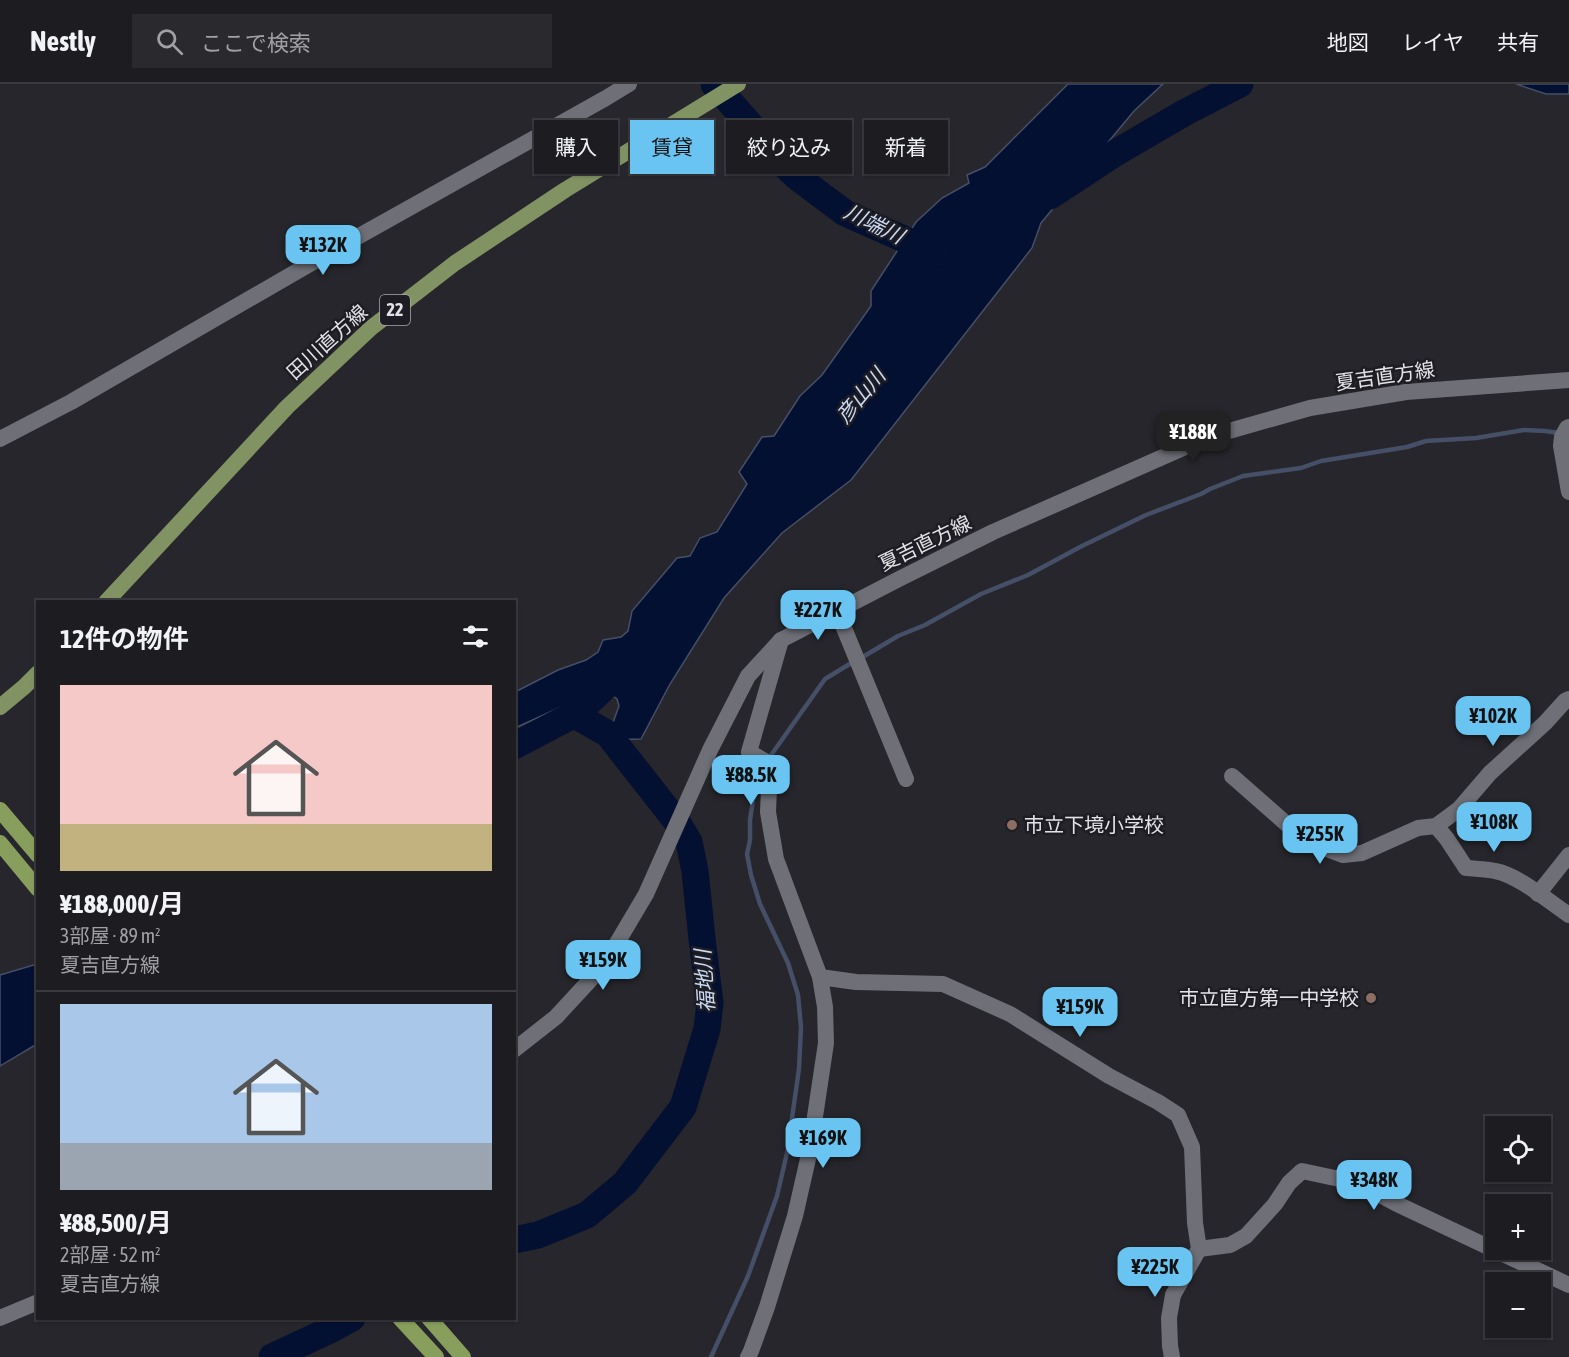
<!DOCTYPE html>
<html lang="ja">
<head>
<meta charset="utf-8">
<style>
	:root { --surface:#1c1c21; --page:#29292e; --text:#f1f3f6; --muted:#a0a1a5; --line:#3a3a3f; --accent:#69c4f1 }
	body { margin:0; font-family:"Asap Condensed","Noto Sans JP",sans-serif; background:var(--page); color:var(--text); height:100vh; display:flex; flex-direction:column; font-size:22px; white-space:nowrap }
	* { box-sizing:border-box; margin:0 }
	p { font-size:20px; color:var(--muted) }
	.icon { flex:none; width:33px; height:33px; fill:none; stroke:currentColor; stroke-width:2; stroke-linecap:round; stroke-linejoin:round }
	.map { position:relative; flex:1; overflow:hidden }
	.drawer { position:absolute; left:36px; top:516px; width:480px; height:720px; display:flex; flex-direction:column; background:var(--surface); border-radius:0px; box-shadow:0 2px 4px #0004,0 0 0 2px var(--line) }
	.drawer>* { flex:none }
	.hud { position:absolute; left:534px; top:36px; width:570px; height:54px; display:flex; gap:12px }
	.fabs { position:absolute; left:1485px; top:1032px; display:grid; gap:12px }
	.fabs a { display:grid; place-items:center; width:66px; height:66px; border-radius:0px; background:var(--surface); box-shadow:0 2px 4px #0004,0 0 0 2px var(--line); font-size:30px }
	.price { position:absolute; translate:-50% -51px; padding:0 14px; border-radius:12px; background:var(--accent); color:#111; font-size:20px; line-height:39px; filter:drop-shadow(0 2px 3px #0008) }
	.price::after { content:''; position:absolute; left:50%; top:36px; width:18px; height:14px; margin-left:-9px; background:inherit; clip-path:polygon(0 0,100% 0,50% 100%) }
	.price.current { background:#222; color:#fff }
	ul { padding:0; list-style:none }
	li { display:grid; align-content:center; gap:12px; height:318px; padding:0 24px }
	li+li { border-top:2px solid var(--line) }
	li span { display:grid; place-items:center; height:186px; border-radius:0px; color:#555 }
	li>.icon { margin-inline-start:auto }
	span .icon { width:108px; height:108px; fill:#fffc; stroke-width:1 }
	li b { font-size:26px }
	h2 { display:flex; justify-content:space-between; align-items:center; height:72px; padding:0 24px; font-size:26px }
	.tag { padding:0 21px; border-radius:0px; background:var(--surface); box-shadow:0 2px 4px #0004,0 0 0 2px var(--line); font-size:21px; line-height:54px }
	.tag.current { background:var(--accent); color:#111 }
	header { display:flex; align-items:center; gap:36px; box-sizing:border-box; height:84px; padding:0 30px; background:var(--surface); border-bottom:2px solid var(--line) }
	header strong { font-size:28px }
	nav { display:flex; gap:33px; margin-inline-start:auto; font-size:21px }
	.search { width:420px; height:54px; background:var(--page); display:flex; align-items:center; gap:15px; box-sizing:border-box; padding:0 21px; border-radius:0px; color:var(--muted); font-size:22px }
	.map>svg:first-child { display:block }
	.water { fill:#031031; stroke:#464f68; stroke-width:1.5 }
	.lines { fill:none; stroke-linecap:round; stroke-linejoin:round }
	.stream { stroke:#464f68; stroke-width:4.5 }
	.river { stroke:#031031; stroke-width:27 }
	.minor { stroke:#6f6f77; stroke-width:16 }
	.secondary { stroke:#6f6f77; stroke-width:16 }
	.primary { stroke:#819263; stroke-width:16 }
	.trunk { stroke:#879e5c; stroke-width:16 }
	.education-dot { fill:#8d6e63; stroke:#1d1d23; stroke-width:2 }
	.labels { text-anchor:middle; stroke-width:5; stroke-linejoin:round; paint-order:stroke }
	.shield { fill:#1d1d23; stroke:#a8a8ac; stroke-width:1.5 }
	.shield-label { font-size:18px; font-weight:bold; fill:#e3e3e7 }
	.street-label { font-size:20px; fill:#e3e3e7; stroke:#1d1d23 }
	.poi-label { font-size:20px; fill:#e3e3e7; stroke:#1d1d23; text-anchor:start }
	.water-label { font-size:21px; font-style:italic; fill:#cad9f4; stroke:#1d1d23 }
</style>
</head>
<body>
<header>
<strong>Nestly</strong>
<div class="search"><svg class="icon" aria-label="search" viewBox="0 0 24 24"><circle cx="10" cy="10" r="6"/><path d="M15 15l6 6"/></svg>ここで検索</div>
<nav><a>地図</a><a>レイヤ</a><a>共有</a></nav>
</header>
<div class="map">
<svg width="1569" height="1273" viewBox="0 0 1569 1273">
	<rect width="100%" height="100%" fill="#26262c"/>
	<g class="water">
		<path d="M 1068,0 L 1163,0 L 1134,27 L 1041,139 L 1032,164 L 851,396 L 782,449 L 724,514 L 670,600 L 641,655 C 629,655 615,658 610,647 L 619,622 L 617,615 L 611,611 L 602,611 L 561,623 L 515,644 L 515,608 L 558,586 L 586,576 L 598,568 L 603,556 L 621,553 L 628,547 L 632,527 L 677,474 L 690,472 L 700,454 L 717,448 L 747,400 L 739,388 L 762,353 L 774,352 L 800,312 L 822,291 L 871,222 L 871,207 L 916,138 L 942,114 L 969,99 L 967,91 L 985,83 Z"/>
		<path d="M 1516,0 L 1569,0 L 1569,10 L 1546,10 Z"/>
		<path d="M 37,880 L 37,960 L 0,982 L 0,891 Z"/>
	</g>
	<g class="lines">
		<g class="stream">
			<path d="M 861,574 L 898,552 L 925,541 L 981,510 L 1028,491 L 1082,462 L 1146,431 L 1201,410 L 1210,405 L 1243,392 L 1301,384 L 1321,377 L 1407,363 L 1426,357 L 1476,354 L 1524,346 L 1545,347 L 1559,349"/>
			<path d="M 769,674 L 825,595 L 853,578"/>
			<path d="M 711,1273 L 748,1192 L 777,1112 L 787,1069 L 799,985 L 801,943 L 798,911 L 788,879 L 760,820 L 751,791 L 747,770 L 750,756 L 750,736 L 755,703 L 754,700 L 763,684"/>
		</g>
		<g class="river">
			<path d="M 714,0 L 753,44 L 759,48 L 771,68 L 797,93 L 845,129 L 938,170"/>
			<path d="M 1050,112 L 1117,68 L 1184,29 L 1240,0"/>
			<path d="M 514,662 L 569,633 L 590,617 L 619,589"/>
			<path d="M 514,1156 L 538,1151 L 587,1131 L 625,1099 L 683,1023 L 707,945 L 710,919 L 702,855 L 695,787 L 689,758 L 677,738 L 608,650 L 573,630"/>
			<path d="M 272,1273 L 332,1245 L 352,1234"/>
		</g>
		<g class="minor">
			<path d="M 1569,343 L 1567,344 L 1562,353 L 1561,362 L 1569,408"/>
			<path d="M 0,355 L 71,318 L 327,170 L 606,14 L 629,0"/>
			<path d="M 837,527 L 906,695"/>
			<path d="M 1232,692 L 1290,743 L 1311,759 L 1343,771 L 1362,769 L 1418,744 L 1436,742 L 1459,725 L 1490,689 L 1545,639 L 1565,617 L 1569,615"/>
			<path d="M 1436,742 L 1447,755 L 1466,784 C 1476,785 1486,785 1495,787 C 1518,791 1548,817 1569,831"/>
			<path d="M 1538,810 L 1569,771"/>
			<path d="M 820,893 L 856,898 L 943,900 L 1010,930 L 1109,992 L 1158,1018 L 1178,1031 L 1192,1063 L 1195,1139 L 1199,1165 L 1173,1211 L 1169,1234 L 1170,1262 L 1172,1273"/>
			<path d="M 1199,1165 L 1230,1161 L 1246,1152 L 1275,1120 L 1289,1099 L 1302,1087 L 1358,1099 L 1397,1120 L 1569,1201"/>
			<path d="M 748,1273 L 751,1267 L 767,1223 L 795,1132 L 810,1066 L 826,959 L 825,923 L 820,893 L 776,775 L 768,728 L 770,680 L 749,668 L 781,556"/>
		</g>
		<g class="secondary">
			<path d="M 514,966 L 556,933 L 604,881 L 646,810 L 710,666 L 748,592 L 781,556 L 899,495 L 993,448 L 1208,353 L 1310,324 L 1406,308 L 1569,296"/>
			<path d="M 0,1234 L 38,1218"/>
		</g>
		<g class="primary">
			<path d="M 106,518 L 287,323 L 371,244 L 455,179 L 565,106 L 738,0"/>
			<path d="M 0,623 L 24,603 L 38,589"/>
		</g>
		<g class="trunk">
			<path d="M 0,726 L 38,771"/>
			<path d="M 0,759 L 38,805"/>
			<path d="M 400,1234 L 436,1273"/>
			<path d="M 429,1234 L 463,1273"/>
		</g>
	</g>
	<g class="education-dot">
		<circle cx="1012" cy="741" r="6"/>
		<circle cx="1371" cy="914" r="6"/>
	</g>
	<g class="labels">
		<rect class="shield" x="380" y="211" width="30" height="30" rx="4.5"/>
		<g class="shield-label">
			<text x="395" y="232">22</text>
		</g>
		<g class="street-label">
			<text transform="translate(327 258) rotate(-42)" y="7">田川直方線</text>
			<text transform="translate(1385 292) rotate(-8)" y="7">夏吉直方線</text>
			<text transform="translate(925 459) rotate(-26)" y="7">夏吉直方線</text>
		</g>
		<g class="poi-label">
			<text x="1024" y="748">市立下境小学校</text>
			<text x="1359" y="921" text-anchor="end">市立直方第一中学校</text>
		</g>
		<g class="water-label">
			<text transform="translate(874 140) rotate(26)" y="7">川端川</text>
			<text transform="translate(861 312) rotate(-50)" y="7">彦山川</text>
			<text transform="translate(705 897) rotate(-94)" y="7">福地川</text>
		</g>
	</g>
</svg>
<div class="fabs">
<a><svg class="icon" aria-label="locate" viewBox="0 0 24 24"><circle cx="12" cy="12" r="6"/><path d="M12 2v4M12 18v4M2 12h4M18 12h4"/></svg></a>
<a>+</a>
<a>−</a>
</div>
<b class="price" style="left:323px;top:192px">¥132K</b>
<b class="price current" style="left:1193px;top:379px">¥188K</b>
<b class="price" style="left:818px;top:557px">¥227K</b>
<b class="price" style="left:1493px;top:663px">¥102K</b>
<b class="price" style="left:751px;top:722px">¥88.5K</b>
<b class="price" style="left:1494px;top:769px">¥108K</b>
<b class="price" style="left:1320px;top:781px">¥255K</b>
<b class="price" style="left:603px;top:907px">¥159K</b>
<b class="price" style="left:1080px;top:954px">¥159K</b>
<b class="price" style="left:823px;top:1085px">¥169K</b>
<b class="price" style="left:1374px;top:1127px">¥348K</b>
<b class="price" style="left:1155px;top:1214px">¥225K</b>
<div class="hud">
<a class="tag">購入</a>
<a class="tag current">賃貸</a>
<a class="tag">絞り込み</a>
<a class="tag">新着</a>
</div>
<section class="drawer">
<h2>12件の物件<svg class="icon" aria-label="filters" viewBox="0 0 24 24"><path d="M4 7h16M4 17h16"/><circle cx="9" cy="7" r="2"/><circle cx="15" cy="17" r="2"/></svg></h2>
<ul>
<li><span style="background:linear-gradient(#f6c9c9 75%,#c2b280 0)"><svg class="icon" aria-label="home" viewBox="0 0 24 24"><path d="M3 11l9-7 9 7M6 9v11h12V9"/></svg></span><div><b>¥188,000/月</b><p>3部屋 · 89 m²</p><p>夏吉直方線</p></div></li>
<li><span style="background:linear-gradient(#a9c7e8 75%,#9aa5b1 0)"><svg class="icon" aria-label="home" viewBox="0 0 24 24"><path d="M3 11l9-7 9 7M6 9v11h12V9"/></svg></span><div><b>¥88,500/月</b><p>2部屋 · 52 m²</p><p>夏吉直方線</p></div></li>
</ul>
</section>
</div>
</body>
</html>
